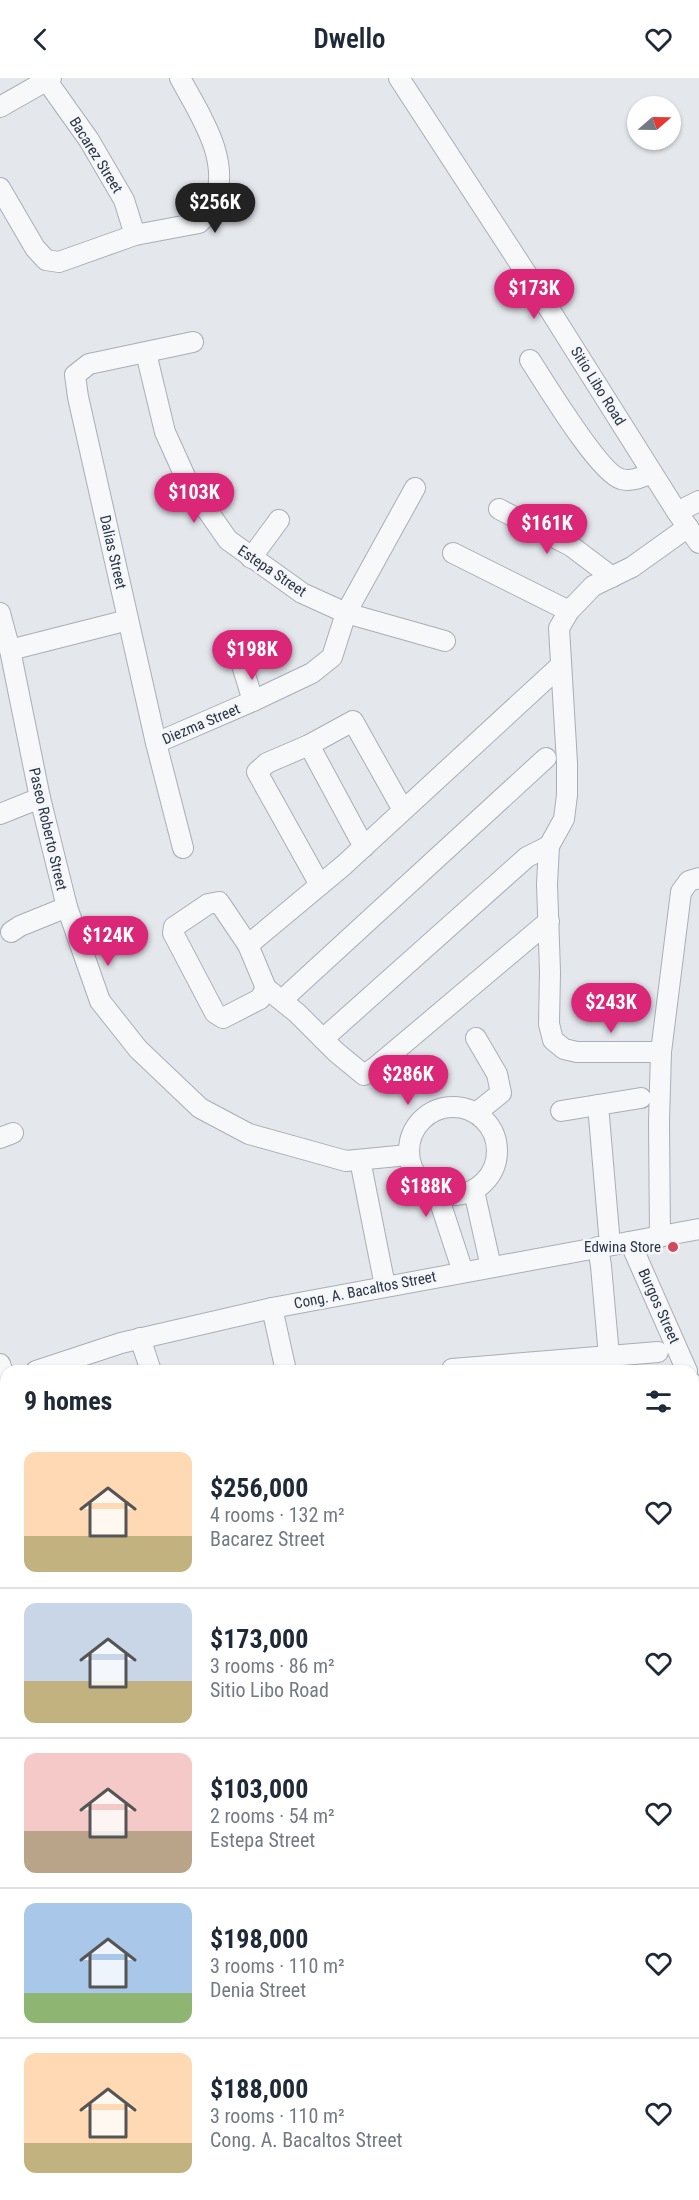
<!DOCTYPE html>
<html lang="en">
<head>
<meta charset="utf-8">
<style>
	:root { --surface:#fff; --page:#f2f2f3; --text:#1f2937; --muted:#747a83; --line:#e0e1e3; --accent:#db2777 }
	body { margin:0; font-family:"Roboto Condensed",sans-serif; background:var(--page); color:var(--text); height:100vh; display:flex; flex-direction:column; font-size:22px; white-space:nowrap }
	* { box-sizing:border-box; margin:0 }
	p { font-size:20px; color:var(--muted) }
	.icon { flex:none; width:33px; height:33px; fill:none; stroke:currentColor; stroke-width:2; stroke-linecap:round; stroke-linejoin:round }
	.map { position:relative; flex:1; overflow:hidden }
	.drawer { position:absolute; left:0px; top:1287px; width:699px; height:836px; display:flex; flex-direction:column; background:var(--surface); border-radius:18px 18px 0 0; box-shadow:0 2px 4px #0004 }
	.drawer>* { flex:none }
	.needle { width:39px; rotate:70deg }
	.fabs { position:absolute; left:627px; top:18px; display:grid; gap:12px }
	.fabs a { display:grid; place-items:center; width:54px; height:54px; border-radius:50%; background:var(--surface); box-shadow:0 2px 4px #0004; font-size:30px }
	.price { position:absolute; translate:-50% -51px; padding:0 14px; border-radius:21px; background:var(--accent); color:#fff; font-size:20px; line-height:39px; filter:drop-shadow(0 2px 3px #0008) }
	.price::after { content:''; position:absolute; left:50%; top:36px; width:18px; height:14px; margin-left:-9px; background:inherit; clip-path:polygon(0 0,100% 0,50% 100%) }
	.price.active { background:#222; color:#fff }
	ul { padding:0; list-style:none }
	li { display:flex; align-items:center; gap:18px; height:150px; padding:0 24px }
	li+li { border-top:2px solid var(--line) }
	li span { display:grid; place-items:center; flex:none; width:168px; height:120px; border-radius:12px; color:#555 }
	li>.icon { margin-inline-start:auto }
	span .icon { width:72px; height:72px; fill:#fffc; stroke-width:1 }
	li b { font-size:26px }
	h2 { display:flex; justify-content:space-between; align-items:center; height:72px; padding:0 24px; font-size:26px }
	header { display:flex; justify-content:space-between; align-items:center; height:78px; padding:0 24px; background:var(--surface); font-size:27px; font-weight:600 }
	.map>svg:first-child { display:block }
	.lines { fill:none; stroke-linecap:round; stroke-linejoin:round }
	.minor-casing { stroke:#a9aeb7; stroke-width:22 }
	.minor { stroke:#f7f8fa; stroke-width:20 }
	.poi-dot { fill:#d1495b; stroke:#f4f6f9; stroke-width:2 }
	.labels { text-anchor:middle; stroke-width:5; stroke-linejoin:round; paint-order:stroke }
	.street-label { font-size:15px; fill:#2b3445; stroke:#f4f6f9 }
	.poi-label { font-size:15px; fill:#2b3445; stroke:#f4f6f9; text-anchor:end }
</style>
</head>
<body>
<header><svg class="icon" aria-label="back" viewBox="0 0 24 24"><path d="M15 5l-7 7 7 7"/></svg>Dwello<svg class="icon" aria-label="heart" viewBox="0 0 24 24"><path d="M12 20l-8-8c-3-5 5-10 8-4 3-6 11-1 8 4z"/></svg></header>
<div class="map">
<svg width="699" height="2122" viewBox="0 0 699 2122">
	<rect width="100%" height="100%" fill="#e4e7ec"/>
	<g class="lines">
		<defs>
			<g id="minor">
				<path d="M 399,0 L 541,218 L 677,434 L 699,465"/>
				<path d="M 47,3 L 89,62 L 124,122 L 135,157"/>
				<path d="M 0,29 L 51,0"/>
				<path d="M 0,110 L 35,170 L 46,182 L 59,184 L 135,157 L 199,145 C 204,140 210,134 213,127 C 233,84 200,37 180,0"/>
				<path d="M 146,275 L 165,354 L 188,405 L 228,462 L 302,515 L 346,535 L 445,563"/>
				<path d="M 530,282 C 545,305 600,396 621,401 C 632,404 642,399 652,395"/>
				<path d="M 499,431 L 571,468 L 612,499"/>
				<path d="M 677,434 L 699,423"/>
				<path d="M 453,475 L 569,533"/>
				<path d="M 251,480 L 279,442"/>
				<path d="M 0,535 L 10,572 L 40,720 L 67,829 L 100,923 L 138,971 L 200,1030 L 249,1056 L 346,1083 L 408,1077"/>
				<path d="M 10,572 L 128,542"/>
				<path d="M 238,574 L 253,623"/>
				<path d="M 156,665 L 253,623 L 312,595 L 332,579 L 346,535 L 415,410"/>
				<path d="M 309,667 L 267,685 L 257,694 L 320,807"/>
				<path d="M 0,736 L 40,720"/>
				<path d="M 364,769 L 309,667 L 353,643 L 403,732"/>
				<path d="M 183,770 L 156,665 L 78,319 L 75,297 L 89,286 L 193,264"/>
				<path d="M 11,854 L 20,848 L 67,829"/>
				<path d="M 248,867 L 344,787 L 560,588"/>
				<path d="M 266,910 L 260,921 L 223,940 L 215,935 L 173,855 L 174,849 L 208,826 L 219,824 L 248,867 L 266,910 L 297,935 L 336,974 L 364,997 L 377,988 L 549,843"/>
				<path d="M 282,922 L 546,680"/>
				<path d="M 476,960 L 497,996 L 501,1015 L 476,1035"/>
				<path d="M 323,961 L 527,779 L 549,768"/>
				<path d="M 661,974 L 577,974 L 564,971 L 553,962 L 549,946 L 550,894 L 547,806 L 549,768 L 564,741 L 567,717 L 567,685 L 559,550 L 569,533 L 593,508 L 632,489 L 688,449"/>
				<path d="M 598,1027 L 610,1167"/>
				<circle cx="453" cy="1073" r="44"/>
				<path d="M 561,1033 L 641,1020"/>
				<path d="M 0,1060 L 13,1055"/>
				<path d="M 360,1082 L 385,1208"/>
				<path d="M 474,1113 L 491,1189"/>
				<path d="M 437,1115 L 463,1194"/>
				<path d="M 660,1159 L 659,1044 L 661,974 L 681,814 L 689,803 L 699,800"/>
				<path d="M 630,1164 L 687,1293"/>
				<path d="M 598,1169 L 601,1188 L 609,1278"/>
				<path d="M 272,1230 L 286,1293"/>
				<path d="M 140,1260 L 151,1293"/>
				<path d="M 0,1286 L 6,1303"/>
				<path d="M 452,1291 L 658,1274"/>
				<path d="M 36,1293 L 121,1265 L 272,1230 L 699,1151"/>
				<path d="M 693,1306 L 699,1320"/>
				<path d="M 0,1453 L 6,1460"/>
				<path d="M 0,1529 L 6,1524"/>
				<path d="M 0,1545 L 6,1552"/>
				<path d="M 693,1560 L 699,1556"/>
				<path d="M 693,1777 L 699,1783"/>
				<path d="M 693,1836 L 699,1830"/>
				<path d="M 693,2005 L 699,2011"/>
				<path d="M 693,2069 L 699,2072"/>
				<path d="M 0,2085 L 6,2082"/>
				<path d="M 247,2116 L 247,2122"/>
				<path d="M 263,2116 L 276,2122"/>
				<path d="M 189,2122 L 195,2116"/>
				<path d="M 592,2122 L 593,2116"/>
			</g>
		</defs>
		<use href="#minor" class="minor-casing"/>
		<use href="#minor" class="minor"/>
	</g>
	<circle class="poi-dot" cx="673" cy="1169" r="6"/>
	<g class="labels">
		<g class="street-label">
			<text transform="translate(96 77) rotate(58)" y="5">Bacarez Street</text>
			<text transform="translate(598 308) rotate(58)" y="5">Sitio Libo Road</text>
			<text transform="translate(113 474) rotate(77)" y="5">Dalias Street</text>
			<text transform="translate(272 493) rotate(34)" y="5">Estepa Street</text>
			<text transform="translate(201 646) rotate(-23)" y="5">Diezma Street</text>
			<text transform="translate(48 751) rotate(77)" y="5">Paseo Roberto Street</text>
			<text transform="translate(365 1212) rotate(-11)" y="5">Cong. A. Bacaltos Street</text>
			<text transform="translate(659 1228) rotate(66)" y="5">Burgos Street</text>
		</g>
		<g class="poi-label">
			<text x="661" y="1174">Edwina Store</text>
		</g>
	</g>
</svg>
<div class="fabs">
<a><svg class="needle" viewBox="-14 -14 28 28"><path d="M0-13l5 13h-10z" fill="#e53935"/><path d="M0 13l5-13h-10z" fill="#747a83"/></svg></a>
</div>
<b class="price active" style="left:215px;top:156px">$256K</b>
<b class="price" style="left:534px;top:242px">$173K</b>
<b class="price" style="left:194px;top:446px">$103K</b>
<b class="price" style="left:547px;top:477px">$161K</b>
<b class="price" style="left:252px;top:603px">$198K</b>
<b class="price" style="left:108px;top:889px">$124K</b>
<b class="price" style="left:611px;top:956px">$243K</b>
<b class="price" style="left:408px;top:1028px">$286K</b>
<b class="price" style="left:426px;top:1140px">$188K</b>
<section class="drawer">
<h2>9 homes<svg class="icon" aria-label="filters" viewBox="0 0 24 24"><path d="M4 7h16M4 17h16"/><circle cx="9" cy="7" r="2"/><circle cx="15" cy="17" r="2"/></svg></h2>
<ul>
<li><span style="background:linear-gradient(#ffd9b3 70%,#c2b280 0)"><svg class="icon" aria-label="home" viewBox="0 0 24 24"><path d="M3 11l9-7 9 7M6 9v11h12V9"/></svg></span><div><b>$256,000</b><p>4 rooms · 132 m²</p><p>Bacarez Street</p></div><svg class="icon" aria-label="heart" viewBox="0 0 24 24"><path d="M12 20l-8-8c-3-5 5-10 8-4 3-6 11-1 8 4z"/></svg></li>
<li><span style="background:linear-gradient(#c9d6e8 65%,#c2b280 0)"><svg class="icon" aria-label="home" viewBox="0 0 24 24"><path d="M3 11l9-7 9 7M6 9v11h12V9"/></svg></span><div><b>$173,000</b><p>3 rooms · 86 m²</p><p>Sitio Libo Road</p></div><svg class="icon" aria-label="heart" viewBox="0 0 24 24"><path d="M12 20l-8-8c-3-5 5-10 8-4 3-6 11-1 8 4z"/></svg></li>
<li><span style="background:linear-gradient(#f6c9c9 65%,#b9a48a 0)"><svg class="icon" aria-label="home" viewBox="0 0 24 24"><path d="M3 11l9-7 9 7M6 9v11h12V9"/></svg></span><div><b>$103,000</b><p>2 rooms · 54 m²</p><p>Estepa Street</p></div><svg class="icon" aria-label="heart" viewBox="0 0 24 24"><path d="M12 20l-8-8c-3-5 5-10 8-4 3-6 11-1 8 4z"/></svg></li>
<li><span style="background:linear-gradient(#a9c7e8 75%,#8fb573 0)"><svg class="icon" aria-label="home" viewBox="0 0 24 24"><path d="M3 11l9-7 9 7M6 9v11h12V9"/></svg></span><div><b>$198,000</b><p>3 rooms · 110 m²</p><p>Denia Street</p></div><svg class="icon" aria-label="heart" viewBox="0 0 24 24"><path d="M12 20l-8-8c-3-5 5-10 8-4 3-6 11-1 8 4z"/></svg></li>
<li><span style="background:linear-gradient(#ffd9b3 75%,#c2b280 0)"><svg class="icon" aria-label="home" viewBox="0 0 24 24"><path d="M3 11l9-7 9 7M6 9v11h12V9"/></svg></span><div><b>$188,000</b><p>3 rooms · 110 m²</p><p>Cong. A. Bacaltos Street</p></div><svg class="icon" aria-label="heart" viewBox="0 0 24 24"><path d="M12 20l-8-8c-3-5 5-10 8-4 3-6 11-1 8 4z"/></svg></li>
</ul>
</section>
</div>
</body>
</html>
